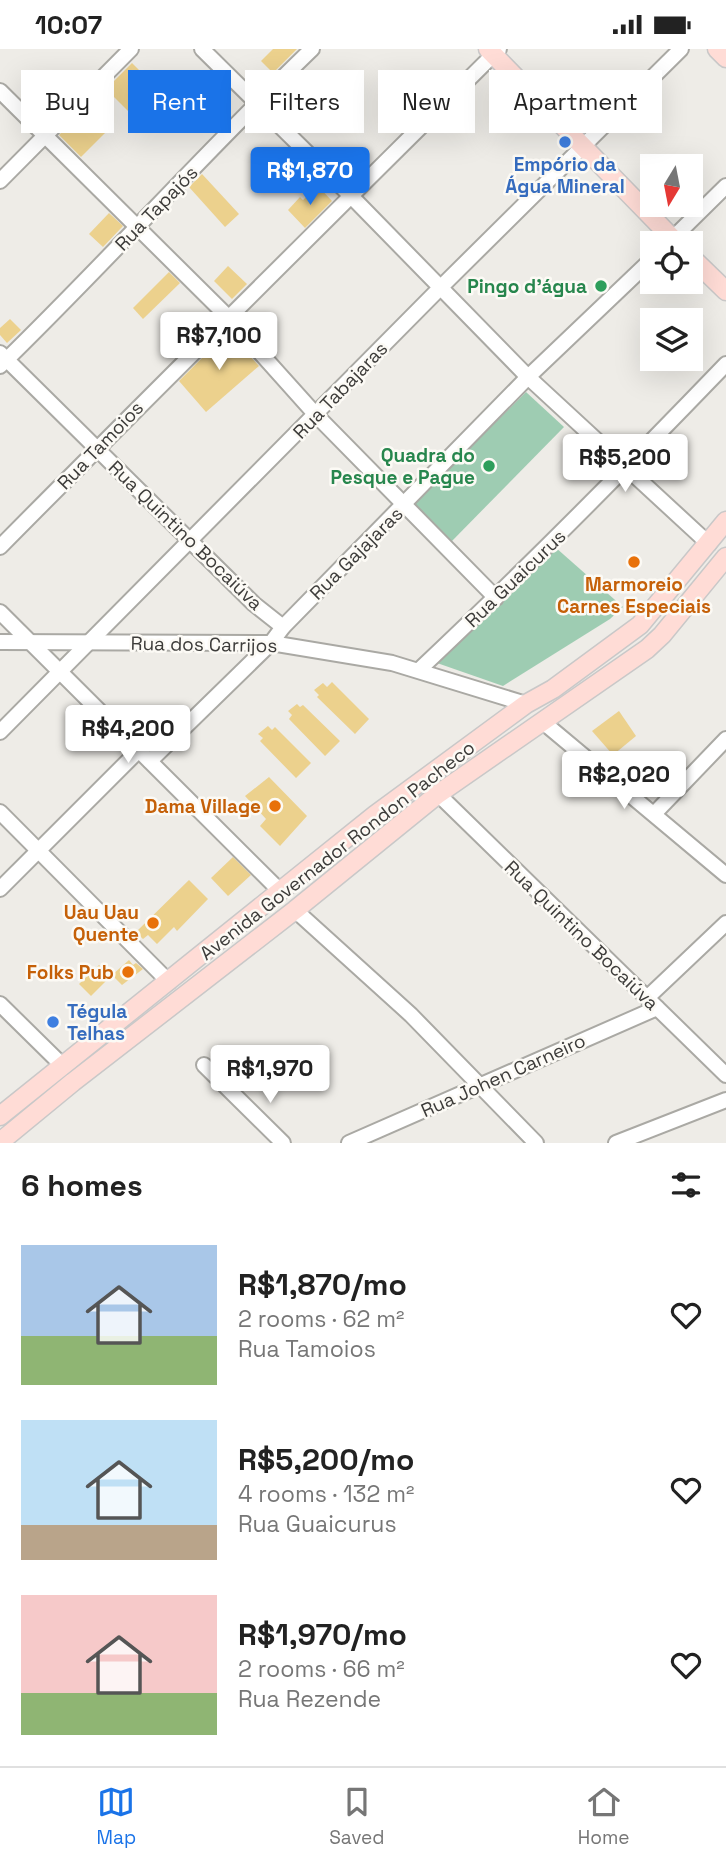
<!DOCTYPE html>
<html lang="en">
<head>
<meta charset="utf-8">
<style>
	:root { --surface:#fff; --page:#f6f6f6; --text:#222; --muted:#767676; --line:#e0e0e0; --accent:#1a73e8 }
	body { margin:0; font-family:"Space Grotesk",sans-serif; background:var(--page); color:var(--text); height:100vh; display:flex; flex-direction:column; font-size:26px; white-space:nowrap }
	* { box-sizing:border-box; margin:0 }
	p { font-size:23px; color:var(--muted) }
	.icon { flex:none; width:38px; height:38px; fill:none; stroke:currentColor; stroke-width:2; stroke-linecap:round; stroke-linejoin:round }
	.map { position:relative; height:1094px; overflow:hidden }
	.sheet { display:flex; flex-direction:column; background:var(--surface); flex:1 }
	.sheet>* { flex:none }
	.banner { position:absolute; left:21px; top:21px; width:684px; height:63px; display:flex; gap:14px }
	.needle { width:46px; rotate:190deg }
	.fabs { position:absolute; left:640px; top:105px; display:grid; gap:14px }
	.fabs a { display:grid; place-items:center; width:63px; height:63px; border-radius:0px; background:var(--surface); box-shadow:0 7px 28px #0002; font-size:35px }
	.price { position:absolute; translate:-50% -60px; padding:0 16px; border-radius:7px; background:#fff; color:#222; font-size:23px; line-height:46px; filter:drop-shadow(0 2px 4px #0008) }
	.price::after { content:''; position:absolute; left:50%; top:42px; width:21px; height:16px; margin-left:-10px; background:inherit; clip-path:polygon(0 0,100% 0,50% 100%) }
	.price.current { background:var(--accent); color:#fff }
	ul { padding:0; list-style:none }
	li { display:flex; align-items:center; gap:21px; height:175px; padding:0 21px }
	li span { display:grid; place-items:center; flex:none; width:196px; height:140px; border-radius:0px; color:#555 }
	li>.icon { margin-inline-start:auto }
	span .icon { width:84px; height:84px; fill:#fffc; stroke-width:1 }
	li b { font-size:30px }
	h2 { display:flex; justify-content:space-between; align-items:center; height:84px; padding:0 21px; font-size:30px }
	.tag { padding:0 24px; border-radius:0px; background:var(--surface); box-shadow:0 7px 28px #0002; font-size:24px; line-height:63px }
	.tag.current { background:var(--accent); color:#fff }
	.status { display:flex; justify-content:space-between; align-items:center; height:49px; padding:0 35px; background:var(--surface); direction:ltr }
	.status svg { height:19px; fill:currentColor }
	.menu { display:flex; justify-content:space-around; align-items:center; height:98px; border-top:2px solid var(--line); background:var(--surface); font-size:19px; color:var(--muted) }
	.menu a { display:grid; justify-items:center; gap:4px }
	.menu .current { color:var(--accent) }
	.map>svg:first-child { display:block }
	.green { fill:#9eccb2 }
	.building { fill:#ecd18d }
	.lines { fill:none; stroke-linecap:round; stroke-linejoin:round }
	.minor-casing { stroke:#aaa9a4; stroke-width:18 }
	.major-casing { stroke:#c9c8c8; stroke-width:21 }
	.minor { stroke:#fff; stroke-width:14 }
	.major { stroke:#ffdcd6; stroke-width:18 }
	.shop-dot { fill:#3f7fe0; stroke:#fcfaf5; stroke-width:2.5 }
	.leisure-dot { fill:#2e9e5b; stroke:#fcfaf5; stroke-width:2.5 }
	.food-dot { fill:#e8710a; stroke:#fcfaf5; stroke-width:2.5 }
	.labels { text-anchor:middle; stroke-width:5; stroke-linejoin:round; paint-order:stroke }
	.shop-label { font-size:19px; font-weight:bold; fill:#366cbe; stroke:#fcfaf5 }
	.street-label { font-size:19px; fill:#3d3c3a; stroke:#fcfaf5 }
	.leisure-label { font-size:19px; font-weight:bold; fill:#27864d; stroke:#fcfaf5; text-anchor:end }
	.food-label { font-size:19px; font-weight:bold; fill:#c56008; stroke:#fcfaf5; text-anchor:end }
</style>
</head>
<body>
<div class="status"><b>10:07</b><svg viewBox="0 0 49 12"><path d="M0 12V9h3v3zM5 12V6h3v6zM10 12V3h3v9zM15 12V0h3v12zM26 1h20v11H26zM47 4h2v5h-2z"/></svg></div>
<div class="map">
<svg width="726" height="1094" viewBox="0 0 726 1094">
	<rect width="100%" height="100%" fill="#eeece7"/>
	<g class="green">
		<path d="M 526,343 L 564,378 L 451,493 L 414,455 Z"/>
		<path d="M 555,498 L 623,558 L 610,570 L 503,637 L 437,614 Z"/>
	</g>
	<g class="building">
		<path d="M 273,0 L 297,0 L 273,24 L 261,12 Z"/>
		<path d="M 132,14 L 173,55 L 146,80 L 106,40 Z"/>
		<path d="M 84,61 L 105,84 L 81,108 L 59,86 Z"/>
		<path d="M 202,125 L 239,165 L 225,178 L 189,138 Z"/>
		<path d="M 318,137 L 332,152 L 305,179 L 288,161 L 300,148 L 303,151 Z"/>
		<path d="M 109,164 L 123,177 L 103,198 L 89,185 Z"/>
		<path d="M 228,217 L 247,235 L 232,250 L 214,232 Z"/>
		<path d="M 169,223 L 180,234 L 143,270 L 133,259 Z"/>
		<path d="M 10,270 L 21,281 L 7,294 L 0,286 L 0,279 Z"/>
		<path d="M 228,283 L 259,317 L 206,363 L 179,332 Z"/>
		<path d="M 332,633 L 369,670 L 355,685 L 317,648 L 319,646 L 314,641 L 323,634 L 327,638 Z"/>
		<path d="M 297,655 L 300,658 L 303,656 L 340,692 L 325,707 L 289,670 L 292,666 L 288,662 Z"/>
		<path d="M 619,662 L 636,687 L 613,706 L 592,682 Z"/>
		<path d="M 268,677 L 272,681 L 275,678 L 311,714 L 296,729 L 260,692 L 263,689 L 258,685 Z"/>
		<path d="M 269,728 L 307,767 L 280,797 L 260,777 L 266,770 L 245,747 Z"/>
		<path d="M 233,808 L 251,826 L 228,847 L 211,829 Z"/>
		<path d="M 189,831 L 208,850 L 177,882 L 174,878 L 157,895 L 148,886 L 143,890 L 136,883 Z"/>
		<path d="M 129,911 L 133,916 L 136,914 L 143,920 L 122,936 L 112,926 Z"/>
		<path d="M 99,916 L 111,927 L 91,947 L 79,935 Z"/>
	</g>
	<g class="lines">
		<defs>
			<g id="minor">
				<path d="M 202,0 L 351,147 L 528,328 L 709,495"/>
				<path d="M 0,42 L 229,269 L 316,366 L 496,549"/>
				<path d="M 0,132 L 131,0"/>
				<path d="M 668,194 L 726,137"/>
				<path d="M 0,304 L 254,555 L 283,578"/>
				<path d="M 0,317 C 106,214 205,103 312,0"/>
				<path d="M 0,498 C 165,331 332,166 499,0"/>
				<path d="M 0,563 L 281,843"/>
				<path d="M 0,593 L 271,594 L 392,614 L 526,655"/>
				<path d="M 419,621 C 524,522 626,419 726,315"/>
				<path d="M 543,673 L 726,826"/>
				<path d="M 0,683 L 440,239 L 681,0"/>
				<path d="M 150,712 L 271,594 L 283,578 L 528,328 L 653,209"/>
				<path d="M 438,745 L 726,1026"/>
				<path d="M 0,763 L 169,933"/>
				<path d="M 654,765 L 726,690"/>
				<path d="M 0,840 L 138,702"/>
				<path d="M 295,861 L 411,966 L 536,1094"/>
				<path d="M 648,948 L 726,874"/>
				<path d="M 0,955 L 63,1017"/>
				<path d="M 204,1016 L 283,1094"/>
				<path d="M 349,1094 L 657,959"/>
				<path d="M 616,1094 L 726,1051"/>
			</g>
			<g id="major">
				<path d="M 488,0 L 677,194"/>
				<path d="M 717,0 L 726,9"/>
				<path d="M 691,208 L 726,242"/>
				<path d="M 0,1067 L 375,766 L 526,655 L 553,640 L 640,576 L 726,472"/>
				<path d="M 0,1093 L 73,1033 L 295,861 L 438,745 L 647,600 L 662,586 L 726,508"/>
			</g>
		</defs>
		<use href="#minor" class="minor-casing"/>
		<use href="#major" class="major-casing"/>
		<use href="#minor" class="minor"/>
		<use href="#major" class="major"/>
	</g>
	<g class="shop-dot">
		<circle cx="565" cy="93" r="7"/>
		<circle cx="53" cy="973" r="7"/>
	</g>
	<g class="leisure-dot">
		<circle cx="601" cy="237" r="7"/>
		<circle cx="489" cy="417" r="7"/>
	</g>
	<g class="food-dot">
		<circle cx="634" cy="513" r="7"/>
		<circle cx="275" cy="757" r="7"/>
		<circle cx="153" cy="874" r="7"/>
		<circle cx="128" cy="923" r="7"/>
	</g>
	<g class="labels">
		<g class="shop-label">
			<text x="565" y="122">Empório da<tspan x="565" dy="22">Água Mineral</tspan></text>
			<text x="67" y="969" text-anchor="start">Tégula<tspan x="67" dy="22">Telhas</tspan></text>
		</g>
		<g class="street-label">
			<text transform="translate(156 159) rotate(-46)" y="7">Rua Tapajós</text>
			<text transform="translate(340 341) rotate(-46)" y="7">Rua Tabajaras</text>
			<text transform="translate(100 396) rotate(-46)" y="7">Rua Tamoios</text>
			<text transform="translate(186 486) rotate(44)" y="7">Rua Quintino Bocaiúva</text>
			<text transform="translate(356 504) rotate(-45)" y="7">Rua Gajajaras</text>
			<text transform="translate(515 529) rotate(-44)" y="7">Rua Guaicurus</text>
			<text transform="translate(204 595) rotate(1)" y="7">Rua dos Carrijos</text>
			<text transform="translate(337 801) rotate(-38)" y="7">Avenida Governador Rondon Pacheco</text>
			<text transform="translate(582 886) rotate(44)" y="7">Rua Quintino Bocaiúva</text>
			<text transform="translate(503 1026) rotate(-24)" y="7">Rua Johen Carneiro</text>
		</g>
		<g class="leisure-label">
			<text x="587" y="244">Pingo d'água</text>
			<text x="475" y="413">Quadra do<tspan x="475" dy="22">Pesque e Pague</tspan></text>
		</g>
		<g class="food-label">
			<text x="634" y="542" text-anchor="middle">Marmoreio<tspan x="634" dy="22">Carnes Especiais</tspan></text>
			<text x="261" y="764">Dama Village</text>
			<text x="139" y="870">Uau Uau<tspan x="139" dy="22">Quente</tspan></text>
			<text x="114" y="930">Folks Pub</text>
		</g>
	</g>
</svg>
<div class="fabs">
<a><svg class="needle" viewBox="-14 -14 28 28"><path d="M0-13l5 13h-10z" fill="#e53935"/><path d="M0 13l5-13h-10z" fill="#767676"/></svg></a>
<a><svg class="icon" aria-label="locate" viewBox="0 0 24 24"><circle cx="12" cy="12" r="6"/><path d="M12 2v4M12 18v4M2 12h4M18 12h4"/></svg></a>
<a><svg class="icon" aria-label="layers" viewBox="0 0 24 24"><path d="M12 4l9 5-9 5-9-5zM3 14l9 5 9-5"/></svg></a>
</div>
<b class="price current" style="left:310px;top:158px">R$1,870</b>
<b class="price" style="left:219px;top:323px">R$7,100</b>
<b class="price" style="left:625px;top:445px">R$5,200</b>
<b class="price" style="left:128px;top:716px">R$4,200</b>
<b class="price" style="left:624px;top:762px">R$2,020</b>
<b class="price" style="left:270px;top:1056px">R$1,970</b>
<div class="banner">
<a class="tag">Buy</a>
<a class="tag current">Rent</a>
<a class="tag">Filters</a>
<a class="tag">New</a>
<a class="tag">Apartment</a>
</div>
</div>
<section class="sheet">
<h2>6 homes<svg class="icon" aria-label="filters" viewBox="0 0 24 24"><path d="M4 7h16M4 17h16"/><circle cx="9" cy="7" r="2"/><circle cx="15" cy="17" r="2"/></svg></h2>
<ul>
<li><span style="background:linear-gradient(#a9c7e8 65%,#8fb573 0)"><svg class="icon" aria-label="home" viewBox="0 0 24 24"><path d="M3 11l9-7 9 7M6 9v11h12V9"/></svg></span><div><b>R$1,870/mo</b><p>2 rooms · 62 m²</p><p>Rua Tamoios</p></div><svg class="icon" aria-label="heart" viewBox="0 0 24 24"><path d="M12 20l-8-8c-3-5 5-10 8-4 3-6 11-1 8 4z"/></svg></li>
<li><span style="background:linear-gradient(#bfe0f5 75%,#b9a48a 0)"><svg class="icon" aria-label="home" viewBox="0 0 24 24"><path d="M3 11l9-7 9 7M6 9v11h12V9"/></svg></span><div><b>R$5,200/mo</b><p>4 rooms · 132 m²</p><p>Rua Guaicurus</p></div><svg class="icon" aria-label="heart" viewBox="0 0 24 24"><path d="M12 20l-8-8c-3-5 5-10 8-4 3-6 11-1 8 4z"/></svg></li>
<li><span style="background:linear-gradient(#f6c9c9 70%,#8fb573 0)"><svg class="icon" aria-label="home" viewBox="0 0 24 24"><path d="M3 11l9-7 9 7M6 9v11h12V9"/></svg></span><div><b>R$1,970/mo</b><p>2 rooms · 66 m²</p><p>Rua Rezende</p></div><svg class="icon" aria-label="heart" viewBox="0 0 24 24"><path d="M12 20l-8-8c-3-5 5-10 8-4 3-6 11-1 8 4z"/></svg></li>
</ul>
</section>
<nav class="menu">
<a class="current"><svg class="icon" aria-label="map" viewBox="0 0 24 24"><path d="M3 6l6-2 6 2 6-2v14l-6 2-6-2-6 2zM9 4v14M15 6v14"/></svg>Map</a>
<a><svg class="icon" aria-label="saved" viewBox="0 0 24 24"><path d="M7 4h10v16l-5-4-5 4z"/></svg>Saved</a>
<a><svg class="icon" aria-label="home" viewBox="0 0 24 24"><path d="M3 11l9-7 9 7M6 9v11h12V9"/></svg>Home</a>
</nav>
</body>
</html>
